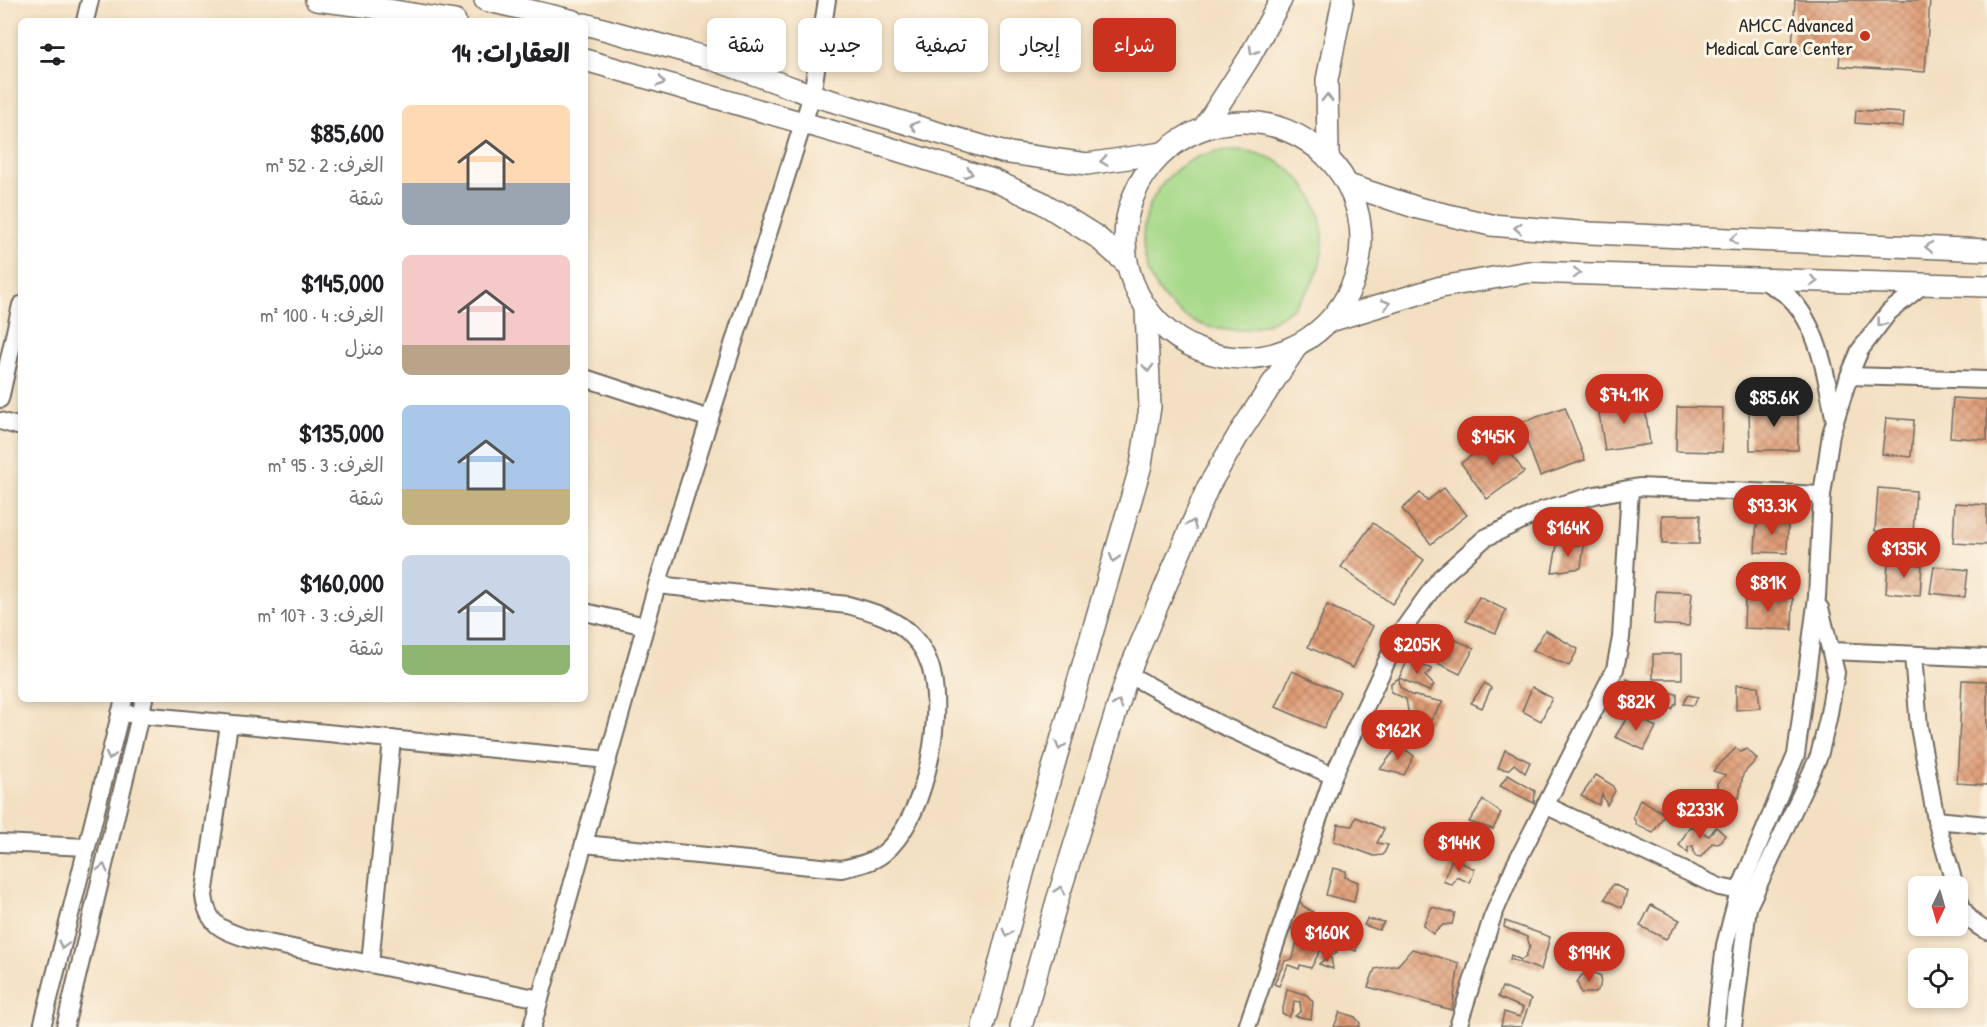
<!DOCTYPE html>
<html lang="ar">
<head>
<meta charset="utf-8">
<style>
	:root { --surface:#fff; --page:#f2f2f2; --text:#202124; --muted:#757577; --accent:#c8321e }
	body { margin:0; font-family:"Patrick Hand","Playpen Sans Arabic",sans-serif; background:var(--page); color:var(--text); direction:rtl; height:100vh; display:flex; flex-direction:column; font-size:22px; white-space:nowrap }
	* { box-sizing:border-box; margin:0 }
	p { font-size:20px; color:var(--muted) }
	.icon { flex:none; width:33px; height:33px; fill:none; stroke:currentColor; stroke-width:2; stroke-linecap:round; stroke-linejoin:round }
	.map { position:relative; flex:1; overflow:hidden; direction:ltr }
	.drawer { position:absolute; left:18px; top:18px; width:570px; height:684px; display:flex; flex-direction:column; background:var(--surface); border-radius:9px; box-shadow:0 3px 9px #0003; direction:rtl }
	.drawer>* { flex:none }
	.banner { position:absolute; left:606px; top:18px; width:570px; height:54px; direction:rtl; display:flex; gap:12px }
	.needle { width:39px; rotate:185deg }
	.buttons { position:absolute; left:1908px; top:876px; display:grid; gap:12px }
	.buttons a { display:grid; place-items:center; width:60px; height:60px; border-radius:9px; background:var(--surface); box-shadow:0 3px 9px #0003; font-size:30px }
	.price { position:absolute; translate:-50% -51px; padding:0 14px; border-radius:21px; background:var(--accent); color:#fff; font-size:20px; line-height:39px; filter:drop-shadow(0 2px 3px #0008) }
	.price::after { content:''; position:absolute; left:50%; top:36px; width:18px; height:14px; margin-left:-9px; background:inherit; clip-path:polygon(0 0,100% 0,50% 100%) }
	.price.on { background:#222; color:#fff }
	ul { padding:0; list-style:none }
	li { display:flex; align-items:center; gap:18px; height:150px; padding:0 18px }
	li span { display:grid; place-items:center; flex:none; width:168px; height:120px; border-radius:9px; color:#555 }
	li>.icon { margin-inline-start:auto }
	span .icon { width:72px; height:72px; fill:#fffc; stroke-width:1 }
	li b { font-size:26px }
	h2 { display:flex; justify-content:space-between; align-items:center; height:72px; padding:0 18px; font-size:26px }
	.pill { padding:0 21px; border-radius:9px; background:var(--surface); box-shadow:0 3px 9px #0003; font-size:21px; line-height:54px }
	.pill.on { background:var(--accent); color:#fff }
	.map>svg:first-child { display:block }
	.grass { fill:#a6d989; stroke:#68825a; stroke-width:1.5 }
	.building { fill:url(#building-cross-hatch) }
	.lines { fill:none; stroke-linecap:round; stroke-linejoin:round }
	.minor-casing { stroke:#716a60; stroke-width:20 }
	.major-casing { stroke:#716a60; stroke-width:24 }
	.minor { stroke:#fff; stroke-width:16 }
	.major { stroke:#fff; stroke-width:21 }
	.oneway { stroke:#a0a0a0 }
	.poi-dot { fill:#c8321e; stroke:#fcf5e5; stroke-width:2 }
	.labels { text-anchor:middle; stroke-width:6; stroke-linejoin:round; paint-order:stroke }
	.poi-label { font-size:20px; fill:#2b2b2b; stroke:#fcf5e5; text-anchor:end }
</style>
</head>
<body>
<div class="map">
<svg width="1987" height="1027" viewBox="0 0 1987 1027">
	<defs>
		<pattern id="building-cross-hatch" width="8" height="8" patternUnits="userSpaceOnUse" patternTransform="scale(1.5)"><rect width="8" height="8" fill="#df9b75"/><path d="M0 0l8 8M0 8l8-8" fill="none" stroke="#b57f60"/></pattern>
	</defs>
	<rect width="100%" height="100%" fill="#fcf5e5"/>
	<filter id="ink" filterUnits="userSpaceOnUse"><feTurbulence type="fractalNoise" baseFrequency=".0167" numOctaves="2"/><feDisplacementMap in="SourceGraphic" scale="12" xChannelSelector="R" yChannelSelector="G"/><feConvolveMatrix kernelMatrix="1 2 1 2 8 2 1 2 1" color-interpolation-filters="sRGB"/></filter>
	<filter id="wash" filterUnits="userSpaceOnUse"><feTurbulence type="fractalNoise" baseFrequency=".008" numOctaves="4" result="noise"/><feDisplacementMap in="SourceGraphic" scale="24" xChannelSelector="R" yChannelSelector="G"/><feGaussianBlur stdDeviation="1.35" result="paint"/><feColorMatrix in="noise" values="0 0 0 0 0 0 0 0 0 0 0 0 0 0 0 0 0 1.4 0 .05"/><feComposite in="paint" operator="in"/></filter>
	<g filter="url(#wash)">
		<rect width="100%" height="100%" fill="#f3dfc1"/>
		<circle class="grass" cx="1233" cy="240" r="90"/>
		<g id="blocks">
			<g class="building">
				<path d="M 1795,0 L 1930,0 L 1925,72 L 1839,66 L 1840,53 L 1792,49 Z"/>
				<path d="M 1856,110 L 1904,113 L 1903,127 L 1855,123 Z"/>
				<path d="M 1953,398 L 1987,400 L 1987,440 L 1950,437 Z"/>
				<path d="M 1644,400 L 1650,444 L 1605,451 L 1598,407 Z"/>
				<path d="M 1798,405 L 1798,450 L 1750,450 L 1749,406 Z"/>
				<path d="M 1565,407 L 1585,460 L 1540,476 L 1520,423 Z"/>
				<path d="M 1677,407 L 1723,408 L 1722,452 L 1676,451 Z"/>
				<path d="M 1886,418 L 1914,420 L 1911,457 L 1882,454 Z"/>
				<path d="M 1499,436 L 1524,472 L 1487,499 L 1461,463 Z"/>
				<path d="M 1444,488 L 1467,515 L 1431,544 L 1402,509 L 1420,493 L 1427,501 Z"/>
				<path d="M 1878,488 L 1916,491 L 1913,533 L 1875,531 Z"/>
				<path d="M 1955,503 L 1987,505 L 1987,545 L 1953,543 Z"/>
				<path d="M 1662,515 L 1700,515 L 1699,544 L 1662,544 Z"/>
				<path d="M 1757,518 L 1788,520 L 1787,553 L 1755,552 Z"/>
				<path d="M 1373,523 L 1424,560 L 1392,604 L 1341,567 Z"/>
				<path d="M 1557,545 L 1584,545 L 1581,568 L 1552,572 Z"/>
				<path d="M 1888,562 L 1922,565 L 1920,596 L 1886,593 Z"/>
				<path d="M 1934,566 L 1968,570 L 1965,597 L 1930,593 Z"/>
				<path d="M 1656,591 L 1692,593 L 1689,626 L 1654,624 Z"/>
				<path d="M 1745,596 L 1793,598 L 1792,630 L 1744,628 Z"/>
				<path d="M 1479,597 L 1506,610 L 1496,633 L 1466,621 Z"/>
				<path d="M 1327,605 L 1373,626 L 1353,668 L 1308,647 Z"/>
				<path d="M 1545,630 L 1578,649 L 1569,666 L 1533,650 Z"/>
				<path d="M 1440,633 L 1474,648 L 1460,674 L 1427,658 Z"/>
				<rect x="1653" y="654" width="29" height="25"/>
				<path d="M 1408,660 L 1432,669 L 1425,676 L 1434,685 L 1429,691 L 1399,678 Z"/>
				<path d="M 1292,671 L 1340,692 L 1324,728 L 1276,707 Z"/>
				<path d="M 1399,678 L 1400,687 L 1411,695 L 1443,702 L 1429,723 L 1409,716 L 1406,699 L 1391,692 L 1391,683 Z"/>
				<path d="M 1627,679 L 1643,686 L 1642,695 L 1649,695 L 1652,689 L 1677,694 L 1677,702 L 1672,709 L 1624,690 Z"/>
				<path d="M 1962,680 L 1987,681 L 1987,785 L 1957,783 Z"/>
				<path d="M 1485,683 L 1491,688 L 1482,708 L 1471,703 Z"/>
				<path d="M 1736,685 L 1758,686 L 1760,708 L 1736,710 Z"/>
				<path d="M 1532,687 L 1552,698 L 1541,721 L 1522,711 Z"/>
				<path d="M 1688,695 L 1698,697 L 1694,705 L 1683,704 Z"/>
				<path d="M 1630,713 L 1656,727 L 1644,750 L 1615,737 Z"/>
				<path d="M 1399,745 L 1414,756 L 1404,775 L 1380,769 Z"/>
				<path d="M 1736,748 L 1741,752 L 1747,749 L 1757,759 L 1743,774 L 1739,798 L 1717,793 L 1717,783 L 1726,775 L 1713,771 Z"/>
				<path d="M 1505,750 L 1530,762 L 1525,773 L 1514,764 L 1508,770 L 1498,768 Z"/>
				<path d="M 1508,775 L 1535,791 L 1534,803 L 1500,786 Z"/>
				<path d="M 1596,775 L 1612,785 L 1615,791 L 1607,805 L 1602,794 L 1599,805 L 1581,796 Z"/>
				<path d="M 1640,799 L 1665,814 L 1653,833 L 1637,825 L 1633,817 Z"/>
				<path d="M 1483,800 L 1501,813 L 1493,829 L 1469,822 Z"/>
				<path d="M 1356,817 L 1384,829 L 1377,843 L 1388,845 L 1383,855 L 1374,856 L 1334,841 L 1338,824 L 1352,826 Z"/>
				<path d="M 1690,826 L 1709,836 L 1716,827 L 1725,835 L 1718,844 L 1712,843 L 1701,857 L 1695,856 L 1693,846 L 1688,847 L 1688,853 L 1679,845 Z"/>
				<path d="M 1452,859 L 1475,869 L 1470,883 L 1457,877 L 1452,885 L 1443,881 Z"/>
				<path d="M 1333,868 L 1346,871 L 1345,877 L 1358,882 L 1354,902 L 1326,895 Z"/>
				<path d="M 1613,884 L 1627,891 L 1622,908 L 1605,899 Z"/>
				<path d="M 1300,901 L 1303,906 L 1313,912 L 1311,928 L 1289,929 Z"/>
				<path d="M 1651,905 L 1680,920 L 1666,939 L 1640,926 Z"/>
				<path d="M 1432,907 L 1455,913 L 1452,924 L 1443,925 L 1433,934 L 1423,925 Z"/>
				<path d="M 1367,919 L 1384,922 L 1379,930 L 1364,925 Z"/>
				<path d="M 1505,921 L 1550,937 L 1541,970 L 1510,959 L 1511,955 L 1521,960 L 1526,956 L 1530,946 L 1527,937 L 1504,927 Z"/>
				<path d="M 1321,925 L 1360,934 L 1356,951 L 1317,937 Z"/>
				<path d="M 1315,943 L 1327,946 L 1337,952 L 1334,955 L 1320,951 L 1311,968 L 1300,965 L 1299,969 L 1288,965 L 1279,986 L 1274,984 L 1285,961 L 1293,959 L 1296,944 L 1303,945 L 1305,950 Z"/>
				<path d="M 1412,949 L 1459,963 L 1452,1010 L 1368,987 L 1375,969 L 1398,965 Z"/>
				<path d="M 1331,957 L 1333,969 L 1319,964 L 1325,959 Z"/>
				<path d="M 1590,971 L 1601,976 L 1600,987 L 1594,993 L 1581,993 L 1577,982 L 1581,976 Z"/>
				<path d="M 1502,987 L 1531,999 L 1521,1027 L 1501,1026 L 1504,1012 L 1520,1017 L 1523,1008 L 1498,997 Z"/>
				<path d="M 1287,989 L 1307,995 L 1313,1002 L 1311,1019 L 1295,1016 L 1301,1011 L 1300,1002 L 1294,1001 L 1293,1009 L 1289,1017 L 1282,1013 Z"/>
				<path d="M 1340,1012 L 1355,1017 L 1360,1023 L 1359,1027 L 1334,1027 Z"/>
			</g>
		</g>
	</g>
	<g filter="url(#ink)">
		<use href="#blocks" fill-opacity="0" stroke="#716a60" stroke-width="1.5"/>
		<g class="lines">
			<defs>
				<g id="minor">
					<path d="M 85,21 L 90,0"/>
					<path d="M 1761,279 C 1770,285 1781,290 1789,297 C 1819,326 1827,379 1834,417"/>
					<path d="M 1849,376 L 1987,380"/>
					<path d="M 585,378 L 710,419"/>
					<path d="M 0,399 L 21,305"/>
					<path d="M 0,421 L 21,427"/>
					<path d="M 585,612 L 645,626"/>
					<path d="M 1832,651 L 1987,658"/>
					<path d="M 1913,655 L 1919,727 L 1936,820 L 1955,886"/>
					<path d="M 1128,674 L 1217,723 L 1333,776"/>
					<path d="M 120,713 L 608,760"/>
					<path d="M 229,724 L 204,896 C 208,926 222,930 249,939 L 540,999"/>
					<path d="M 1545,805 L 1719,887 L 1739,891"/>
					<path d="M 1936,820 L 1987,825"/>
					<path d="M 0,843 L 87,847"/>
					<path d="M 584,844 L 841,869 C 855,866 872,863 884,853 C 924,819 942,728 933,678 C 931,663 923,647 913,637 C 897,618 870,611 848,605 L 657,585"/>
					<path d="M 1958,896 C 1962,912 1972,924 1987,931"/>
					<path d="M 370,964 L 392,739"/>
					<path d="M 42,1027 L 124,699"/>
					<path d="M 65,1027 L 144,699"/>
					<path d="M 532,1027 L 657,585 L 812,95 L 827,0"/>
					<path d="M 1247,1027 L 1333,776 L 1399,635 L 1440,578 L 1485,538 L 1543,510 L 1595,495 L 1639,487 L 1822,495"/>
					<path d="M 1458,1027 L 1492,918 L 1515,865 L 1615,669 L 1621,638 L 1630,489"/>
					<path d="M 1715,1027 L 1725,945 L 1739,891 L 1796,755 L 1817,597 L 1822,495 L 1831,434 L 1849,376 L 1860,350 L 1889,312 L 1924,284"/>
					<path d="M 1733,1027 L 1748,907 L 1819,756 L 1828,719 L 1836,673 L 1820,608"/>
				</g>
				<g id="major">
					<path d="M 316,0 L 364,6 L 455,21"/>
					<path d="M 485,0 L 574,21"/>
					<path d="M 585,24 L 712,59 L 812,95 L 1002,152 L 1087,164 L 1162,153"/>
					<path d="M 585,60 L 883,146 L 993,180 L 1041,202 L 1097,237 L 1126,263"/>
					<circle cx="1243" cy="240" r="118"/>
					<path d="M 1205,126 L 1249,58 L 1281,0"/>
					<path d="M 1328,156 L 1327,80 L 1343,0"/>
					<path d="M 1351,186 L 1418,208 L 1491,225 L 1590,233 L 1987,250"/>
					<path d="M 1330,321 L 1441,287 L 1528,272 L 1987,286"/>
					<path d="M 983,1027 L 1028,854 L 1141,465 L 1150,407 L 1146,309"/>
					<path d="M 1021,1027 L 1057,901 L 1128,674 L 1208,487 L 1239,434 L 1297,346"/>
				</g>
			</defs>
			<use href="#minor" class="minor-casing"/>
			<use href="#major" class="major-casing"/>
			<use href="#minor" class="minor"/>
			<use href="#major" class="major"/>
		</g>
		<defs><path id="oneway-chevron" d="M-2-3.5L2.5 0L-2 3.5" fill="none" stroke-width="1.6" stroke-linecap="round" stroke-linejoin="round" transform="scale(1.5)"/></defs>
		<g class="oneway">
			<use href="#oneway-chevron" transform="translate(1253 51) rotate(120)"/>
			<use href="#oneway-chevron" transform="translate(661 82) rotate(16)"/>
			<use href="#oneway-chevron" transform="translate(1327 98) rotate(-91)"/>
			<use href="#oneway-chevron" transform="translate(914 126) rotate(-163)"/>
			<use href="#oneway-chevron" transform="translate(1104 161) rotate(172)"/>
			<use href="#oneway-chevron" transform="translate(969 173) rotate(17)"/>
			<use href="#oneway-chevron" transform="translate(1518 228) rotate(-176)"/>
			<use href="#oneway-chevron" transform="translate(1734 239) rotate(-178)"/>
			<use href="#oneway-chevron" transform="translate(1929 247) rotate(-178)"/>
			<use href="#oneway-chevron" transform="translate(1577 273) rotate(2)"/>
			<use href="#oneway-chevron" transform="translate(1814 281) rotate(2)"/>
			<use href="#oneway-chevron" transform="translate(1386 304) rotate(-17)"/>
			<use href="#oneway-chevron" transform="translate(1881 323) rotate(127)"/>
			<use href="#oneway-chevron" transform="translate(1148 368) rotate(88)"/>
			<use href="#oneway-chevron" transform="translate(1192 524) rotate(-67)"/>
			<use href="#oneway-chevron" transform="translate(1114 558) rotate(106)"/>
			<use href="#oneway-chevron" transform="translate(1118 704) rotate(-73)"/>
			<use href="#oneway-chevron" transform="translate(1060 746) rotate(106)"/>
			<use href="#oneway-chevron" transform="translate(110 756) rotate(104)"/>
			<use href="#oneway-chevron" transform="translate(103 868) rotate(-76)"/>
			<use href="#oneway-chevron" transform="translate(1060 890) rotate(-73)"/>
			<use href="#oneway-chevron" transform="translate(1007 933) rotate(105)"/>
			<use href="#oneway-chevron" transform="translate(63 945) rotate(104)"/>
		</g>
	</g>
	<circle class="poi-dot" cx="1865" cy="36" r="6"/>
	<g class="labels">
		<g class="poi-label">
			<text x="1853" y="32">AMCC Advanced<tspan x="1853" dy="23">Medical Care Center</tspan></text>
		</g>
	</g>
</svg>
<div class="buttons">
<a><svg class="needle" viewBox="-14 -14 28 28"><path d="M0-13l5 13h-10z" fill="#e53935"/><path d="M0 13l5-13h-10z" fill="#757577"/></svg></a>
<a><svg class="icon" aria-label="locate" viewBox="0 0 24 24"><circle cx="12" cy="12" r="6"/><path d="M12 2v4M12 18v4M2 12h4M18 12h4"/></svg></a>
</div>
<b class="price" style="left:1624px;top:425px">$74.1K</b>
<b class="price on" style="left:1774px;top:428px">$85.6K</b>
<b class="price" style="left:1493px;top:467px">$145K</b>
<b class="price" style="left:1772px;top:536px">$93.3K</b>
<b class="price" style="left:1568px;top:558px">$164K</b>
<b class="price" style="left:1904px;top:579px">$135K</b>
<b class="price" style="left:1768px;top:613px">$81K</b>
<b class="price" style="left:1417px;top:675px">$205K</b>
<b class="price" style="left:1636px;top:732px">$82K</b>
<b class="price" style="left:1398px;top:761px">$162K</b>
<b class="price" style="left:1700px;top:840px">$233K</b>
<b class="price" style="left:1459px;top:873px">$144K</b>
<b class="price" style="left:1327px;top:963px">$160K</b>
<b class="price" style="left:1589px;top:983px">$194K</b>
<div class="banner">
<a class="pill on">شراء</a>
<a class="pill">إيجار</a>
<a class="pill">تصفية</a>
<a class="pill">جديد</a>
<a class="pill">شقة</a>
</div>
<section class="drawer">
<h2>العقارات: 14<svg class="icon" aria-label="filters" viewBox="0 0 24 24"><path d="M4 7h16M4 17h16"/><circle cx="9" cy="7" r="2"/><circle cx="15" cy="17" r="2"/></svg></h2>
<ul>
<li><span style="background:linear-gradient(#ffd9b3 65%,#9aa5b1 0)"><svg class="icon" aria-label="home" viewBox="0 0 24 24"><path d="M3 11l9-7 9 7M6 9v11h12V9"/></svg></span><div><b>$85,600</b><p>الغرف: 2 · 52 m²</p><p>شقة</p></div></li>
<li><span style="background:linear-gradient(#f6c9c9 75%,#b9a48a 0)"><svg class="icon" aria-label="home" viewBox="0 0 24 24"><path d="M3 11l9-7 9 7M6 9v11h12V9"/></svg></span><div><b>$145,000</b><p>الغرف: 4 · 100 m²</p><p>منزل</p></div></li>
<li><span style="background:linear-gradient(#a9c7e8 70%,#c2b280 0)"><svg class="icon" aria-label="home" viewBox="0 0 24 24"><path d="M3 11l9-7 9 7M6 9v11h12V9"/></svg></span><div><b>$135,000</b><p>الغرف: 3 · 95 m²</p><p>شقة</p></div></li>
<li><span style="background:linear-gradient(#c9d6e8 75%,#8fb573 0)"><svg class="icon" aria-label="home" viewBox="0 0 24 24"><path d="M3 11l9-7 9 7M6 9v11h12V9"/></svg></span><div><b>$160,000</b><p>الغرف: 3 · 107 m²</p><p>شقة</p></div></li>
</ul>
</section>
</div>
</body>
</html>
